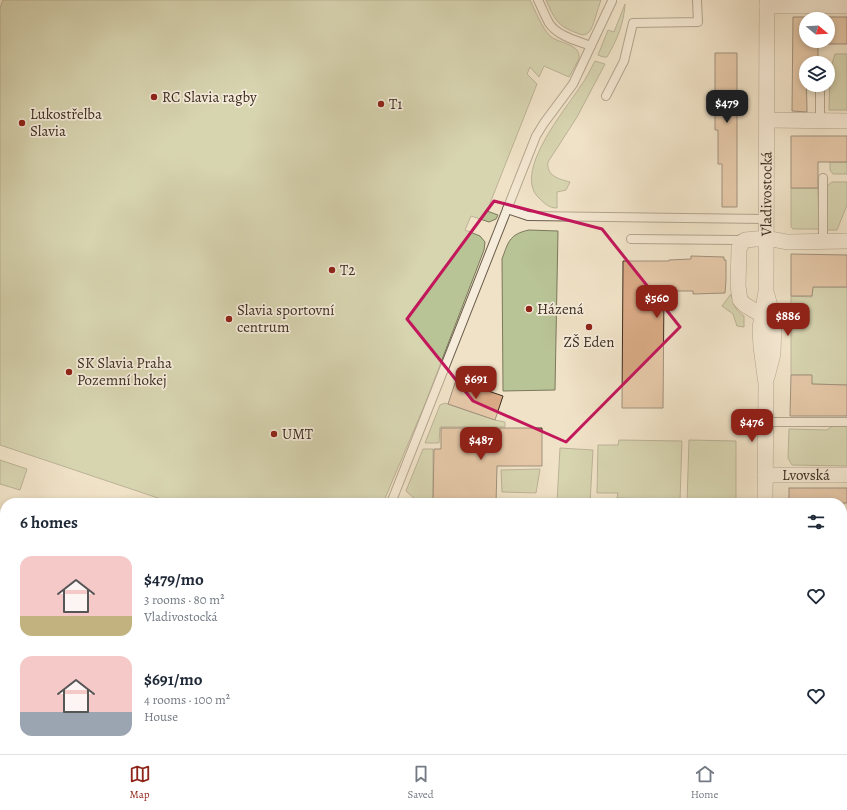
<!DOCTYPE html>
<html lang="en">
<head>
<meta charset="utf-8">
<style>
	:root { --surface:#fff; --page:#f6f6f7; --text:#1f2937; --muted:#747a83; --line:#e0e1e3; --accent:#8f2418 }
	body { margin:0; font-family:Alegreya,serif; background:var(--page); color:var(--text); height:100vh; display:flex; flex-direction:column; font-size:15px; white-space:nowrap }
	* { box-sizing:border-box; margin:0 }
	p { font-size:13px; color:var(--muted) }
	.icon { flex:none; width:22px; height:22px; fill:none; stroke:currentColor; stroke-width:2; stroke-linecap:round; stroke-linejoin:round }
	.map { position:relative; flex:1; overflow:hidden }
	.side { position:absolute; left:0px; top:498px; width:847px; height:256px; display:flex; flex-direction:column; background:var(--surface); border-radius:16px 16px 0 0; box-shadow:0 2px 6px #0003 }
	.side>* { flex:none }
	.needle { width:26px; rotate:108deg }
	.controls { position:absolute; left:799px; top:12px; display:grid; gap:8px }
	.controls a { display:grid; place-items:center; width:36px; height:36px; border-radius:50%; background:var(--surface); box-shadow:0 2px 6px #0003; font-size:20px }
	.price { position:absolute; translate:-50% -34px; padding:0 9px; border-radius:8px; background:var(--accent); color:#fff; font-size:13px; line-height:26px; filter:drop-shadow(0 1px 2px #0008) }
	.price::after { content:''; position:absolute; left:50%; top:24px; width:12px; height:9px; margin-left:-6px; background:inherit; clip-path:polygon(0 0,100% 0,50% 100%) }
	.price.selected { background:#222; color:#fff }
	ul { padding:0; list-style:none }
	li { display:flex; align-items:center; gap:12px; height:100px; padding:0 20px }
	li span { display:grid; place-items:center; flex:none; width:112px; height:80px; border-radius:12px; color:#555 }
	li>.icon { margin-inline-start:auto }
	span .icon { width:48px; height:48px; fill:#fffc; stroke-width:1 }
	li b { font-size:17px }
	h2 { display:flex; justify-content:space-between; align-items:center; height:48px; padding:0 20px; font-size:17px }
	.menu { display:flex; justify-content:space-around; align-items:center; height:56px; border-top:1px solid var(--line); background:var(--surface); font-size:11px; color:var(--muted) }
	.menu a { display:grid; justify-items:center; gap:2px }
	.menu .selected { color:var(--accent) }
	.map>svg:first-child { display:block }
	.green { fill:#b8c396; stroke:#7b785c }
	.building { fill:#d8a984; stroke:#3e2e22; fill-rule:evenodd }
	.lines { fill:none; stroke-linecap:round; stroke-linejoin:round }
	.service-casing { stroke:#6a5b4b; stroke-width:10 }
	.minor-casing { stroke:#6a5b4b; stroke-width:16 }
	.service { stroke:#f5ecdb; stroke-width:8 }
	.minor { stroke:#f5ecdb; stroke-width:15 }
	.tram { stroke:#3e2e22; stroke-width:1 }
	.marked { fill:none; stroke:#c2185b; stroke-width:3; stroke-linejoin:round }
	.poi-dot { fill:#8f2418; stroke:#f5ecdb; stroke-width:1.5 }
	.labels { text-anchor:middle; stroke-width:3.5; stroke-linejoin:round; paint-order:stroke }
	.poi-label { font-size:15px; fill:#3e2e22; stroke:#f5ecdb; text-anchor:start }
	.street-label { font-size:15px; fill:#3e2e22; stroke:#f5ecdb }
</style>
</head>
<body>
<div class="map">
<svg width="847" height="754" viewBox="0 0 847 754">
	<rect width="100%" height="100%" fill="#f0e2c7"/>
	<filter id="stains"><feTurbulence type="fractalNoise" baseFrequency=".005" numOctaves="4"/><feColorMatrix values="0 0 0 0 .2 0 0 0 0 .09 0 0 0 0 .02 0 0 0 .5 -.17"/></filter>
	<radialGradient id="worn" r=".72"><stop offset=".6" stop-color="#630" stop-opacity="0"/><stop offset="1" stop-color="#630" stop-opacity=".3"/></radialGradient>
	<g class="green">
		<path d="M 3,0 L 530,0 C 535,10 542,28 550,36 C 559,44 581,43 579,59 L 569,77 L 544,66 L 539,77 L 530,67 L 527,74 L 537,84 L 487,211 L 498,215 L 496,219 L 489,222 L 471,216 L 465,230 L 480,236 L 485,242 L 484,250 L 425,404 L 383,503 L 173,503 L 0,445 L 0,8 Z"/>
		<path d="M 546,0 L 601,0 C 598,7 593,29 589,32 C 585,36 581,35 577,33 C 557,26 554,18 546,0 Z"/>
		<path d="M 625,4 C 624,23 617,40 607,57 L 603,57 L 598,55 L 608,30 L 614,32 Z"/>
		<path d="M 835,54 L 847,54 L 847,110 L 829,110 L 830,71 Z"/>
		<path d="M 595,61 L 605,64 L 577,117 L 548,162 C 546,176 559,179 570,182 L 566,190 L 557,192 L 557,208 C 549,208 545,204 539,198 C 512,173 565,110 580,87 C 586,79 590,70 595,61 Z"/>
		<path d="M 830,162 L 847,162 L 847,174 L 833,174 L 830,170 Z"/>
		<path d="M 832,182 L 847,182 L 847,205 L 837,230 L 827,230 L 827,186 Z"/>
		<path d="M 791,188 L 818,188 L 819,229 L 793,229 L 791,227 Z"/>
		<path d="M 529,230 L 558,231 L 555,390 L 503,391 L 502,259 C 508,243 509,234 529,230 Z"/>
		<path d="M 813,287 L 847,287 L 847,385 L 812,384 L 811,375 L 791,375 L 791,296 L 812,297 Z"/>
		<path d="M 731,294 C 733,304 735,310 744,316 L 744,327 L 737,326 L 733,314 L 722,306 Z"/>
		<path d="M 445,403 L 495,420 L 505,422 L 505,427 L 440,427 L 439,443 L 425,443 L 440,405 Z"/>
		<path d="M 835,424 L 847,424 L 847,466 L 792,465 L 788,458 L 789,429 L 827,430 Z"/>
		<path d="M 619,440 L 682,441 L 680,500 L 617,498 L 618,493 L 597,493 L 598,445 L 618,445 Z"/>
		<path d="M 689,440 L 736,441 L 736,503 L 687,503 Z"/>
		<path d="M 560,448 L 593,450 L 590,503 L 557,502 Z"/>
		<path d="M 423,449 L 433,449 L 433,503 L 415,503 L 416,500 L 406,491 Z"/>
		<path d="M 0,460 L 27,469 L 20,490 L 0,484 Z"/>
		<path d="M 540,469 L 536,493 L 502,492 L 501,470 Z"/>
		<rect x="842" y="515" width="5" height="83"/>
		<path d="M 0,550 L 5,550 L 5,749 L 511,749 L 511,754 L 0,754 Z"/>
		<path d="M 842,676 L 847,676 L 847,720 L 842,717 Z"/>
		<path d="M 842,732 L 847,738 L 847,754 L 788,754 L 788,749 L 842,749 Z"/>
		<path d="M 540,749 L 576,749 L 555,754 L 541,754 Z"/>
		<path d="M 705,749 L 741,749 L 741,754 L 707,754 Z"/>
	</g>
	<g class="building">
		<path d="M 793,17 L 847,17 L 847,44 L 818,44 L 818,63 L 806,63 L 807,112 L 792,111 ZM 806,19 L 828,19 L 828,41 L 806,41 Z"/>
		<path d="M 715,53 L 737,53 L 737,207 L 722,207 L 722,164 L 718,164 L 718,130 L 715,130 Z"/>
		<path d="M 791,136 L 847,136 L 847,162 L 818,162 L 818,188 L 791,188 Z"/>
		<path d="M 791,254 L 847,255 L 847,287 L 813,287 L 812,296 L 791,296 Z"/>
		<path d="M 691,256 L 724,257 L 724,260 L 726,260 L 726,280 L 725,293 L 693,294 L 693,291 L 664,291 L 663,408 L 622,408 L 623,261 L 669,261 L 669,260 L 691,259 Z"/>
		<path d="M 791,375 L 812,375 L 812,384 L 847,385 L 847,416 L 790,416 Z"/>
		<path d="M 456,380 L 503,396 L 495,420 L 448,404 Z"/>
		<path d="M 441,428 L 542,428 L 542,466 L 497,466 L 496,503 L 433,503 L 434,449 L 441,449 Z"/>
		<rect x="789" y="488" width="58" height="15"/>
	</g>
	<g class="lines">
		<defs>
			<g id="service">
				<path d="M 538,0 C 542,8 545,16 549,23 C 557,36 578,41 591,46"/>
				<path d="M 606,96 L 624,61 L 633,23 L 698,22 L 697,0"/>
				<path d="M 820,121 L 820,85"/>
				<path d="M 823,178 L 823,241"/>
				<path d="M 507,209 L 528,216 L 767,219"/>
				<path d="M 631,239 L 738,240 L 746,237"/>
				<path d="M 765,422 L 847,422"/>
				<path d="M 391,503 L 536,136 L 544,123 L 573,84 L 612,1"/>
				<path d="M 0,530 L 5,530"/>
				<path d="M 842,723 L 847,727"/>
				<path d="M 532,749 L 533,754"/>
			</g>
			<g id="minor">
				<path d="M 767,6 L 847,6"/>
				<path d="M 767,120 L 847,121"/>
				<path d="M 762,315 L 745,305 L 740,300 L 738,286 L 739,248 L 745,240 L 766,238 L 787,242 L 847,241"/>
				<path d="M 767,377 L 773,354 L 774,321 L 767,295"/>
				<path id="s1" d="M 765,475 L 847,475"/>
				<path id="s2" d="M 765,503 L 766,384 L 761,347 L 760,328 L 766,291 L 767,0"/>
				<path d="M 842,606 L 847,606"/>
				<path d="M 763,749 L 763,754"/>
			</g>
		</defs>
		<use href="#service" class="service-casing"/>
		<use href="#minor" class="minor-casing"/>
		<use href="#service" class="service"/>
		<use href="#minor" class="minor"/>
		<g class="tram">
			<path d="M 673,749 L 681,754"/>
			<path d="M 609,754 L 617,749"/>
			<path d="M 626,754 C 639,750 652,750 664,754"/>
		</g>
	</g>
	<path d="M0 0H847V754H0ZM 494,201 L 602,229 L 680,327 L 566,442 L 473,401 L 407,319 Z" fill="#f0e2c7" fill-opacity=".55" fill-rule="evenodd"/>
	<path class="marked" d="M 494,201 L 602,229 L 680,327 L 566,442 L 473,401 L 407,319 Z"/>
	<g class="poi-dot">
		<circle cx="154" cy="97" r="4"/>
		<circle cx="381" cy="104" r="4"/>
		<circle cx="22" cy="123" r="4"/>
		<circle cx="332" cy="270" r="4"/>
		<circle cx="529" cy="309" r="4"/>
		<circle cx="229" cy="319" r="4"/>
		<circle cx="589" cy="327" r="4"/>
		<circle cx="69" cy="372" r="4"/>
		<circle cx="274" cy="434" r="4"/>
	</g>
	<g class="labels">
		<g class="poi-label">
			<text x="162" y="102">RC Slavia ragby</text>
			<text x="389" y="109">T1</text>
			<text x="30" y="119">Lukostřelba<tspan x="30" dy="17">Slavia</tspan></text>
			<text x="340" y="275">T2</text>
			<text x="537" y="314">Házená</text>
			<text x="237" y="315">Slavia sportovní<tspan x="237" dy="17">centrum</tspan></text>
			<text x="589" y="347" text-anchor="middle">ZŠ Eden</text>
			<text x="77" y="368">SK Slavia Praha<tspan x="77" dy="17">Pozemní hokej</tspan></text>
			<text x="282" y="439">UMT</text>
		</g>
		<g class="street-label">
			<text dy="5" stroke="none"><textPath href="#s2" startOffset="310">Vladivostocká</textPath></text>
			<text dy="5" stroke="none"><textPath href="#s1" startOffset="41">Lvovská</textPath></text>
		</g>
	</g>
	<rect width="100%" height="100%" filter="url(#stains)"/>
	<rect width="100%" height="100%" fill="url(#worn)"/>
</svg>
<div class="controls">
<a><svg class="needle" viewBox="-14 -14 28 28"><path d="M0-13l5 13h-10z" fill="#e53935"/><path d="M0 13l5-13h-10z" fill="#747a83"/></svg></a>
<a><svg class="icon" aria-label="layers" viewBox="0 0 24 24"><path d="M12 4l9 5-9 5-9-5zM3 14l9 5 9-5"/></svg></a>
</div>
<b class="price selected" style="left:727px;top:124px">$479</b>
<b class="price" style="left:657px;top:319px">$560</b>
<b class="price" style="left:788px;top:337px">$886</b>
<b class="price" style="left:476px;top:400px">$691</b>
<b class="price" style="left:752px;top:443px">$476</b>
<b class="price" style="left:481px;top:461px">$487</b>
<section class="side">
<h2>6 homes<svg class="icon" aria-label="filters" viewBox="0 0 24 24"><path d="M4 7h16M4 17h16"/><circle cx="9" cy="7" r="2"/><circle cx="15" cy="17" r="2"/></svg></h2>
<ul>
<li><span style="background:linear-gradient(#f6c9c9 75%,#c2b280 0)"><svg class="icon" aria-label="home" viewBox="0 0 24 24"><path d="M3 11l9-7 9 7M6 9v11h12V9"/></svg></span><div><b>$479/mo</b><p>3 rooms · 80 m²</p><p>Vladivostocká</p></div><svg class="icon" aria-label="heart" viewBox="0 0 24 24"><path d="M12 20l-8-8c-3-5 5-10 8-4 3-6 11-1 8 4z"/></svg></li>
<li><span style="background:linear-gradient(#f6c9c9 70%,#9aa5b1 0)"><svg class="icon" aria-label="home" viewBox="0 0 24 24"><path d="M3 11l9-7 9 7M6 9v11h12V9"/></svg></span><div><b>$691/mo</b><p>4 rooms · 100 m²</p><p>House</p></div><svg class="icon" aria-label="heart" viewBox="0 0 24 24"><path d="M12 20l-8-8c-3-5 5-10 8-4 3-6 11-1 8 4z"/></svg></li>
</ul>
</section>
</div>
<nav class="menu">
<a class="selected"><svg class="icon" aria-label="map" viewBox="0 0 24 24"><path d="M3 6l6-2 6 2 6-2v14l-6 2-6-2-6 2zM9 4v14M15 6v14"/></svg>Map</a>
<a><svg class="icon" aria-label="saved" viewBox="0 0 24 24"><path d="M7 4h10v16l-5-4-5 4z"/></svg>Saved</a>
<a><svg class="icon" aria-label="home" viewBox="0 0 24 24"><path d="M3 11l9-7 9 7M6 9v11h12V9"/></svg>Home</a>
</nav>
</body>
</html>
